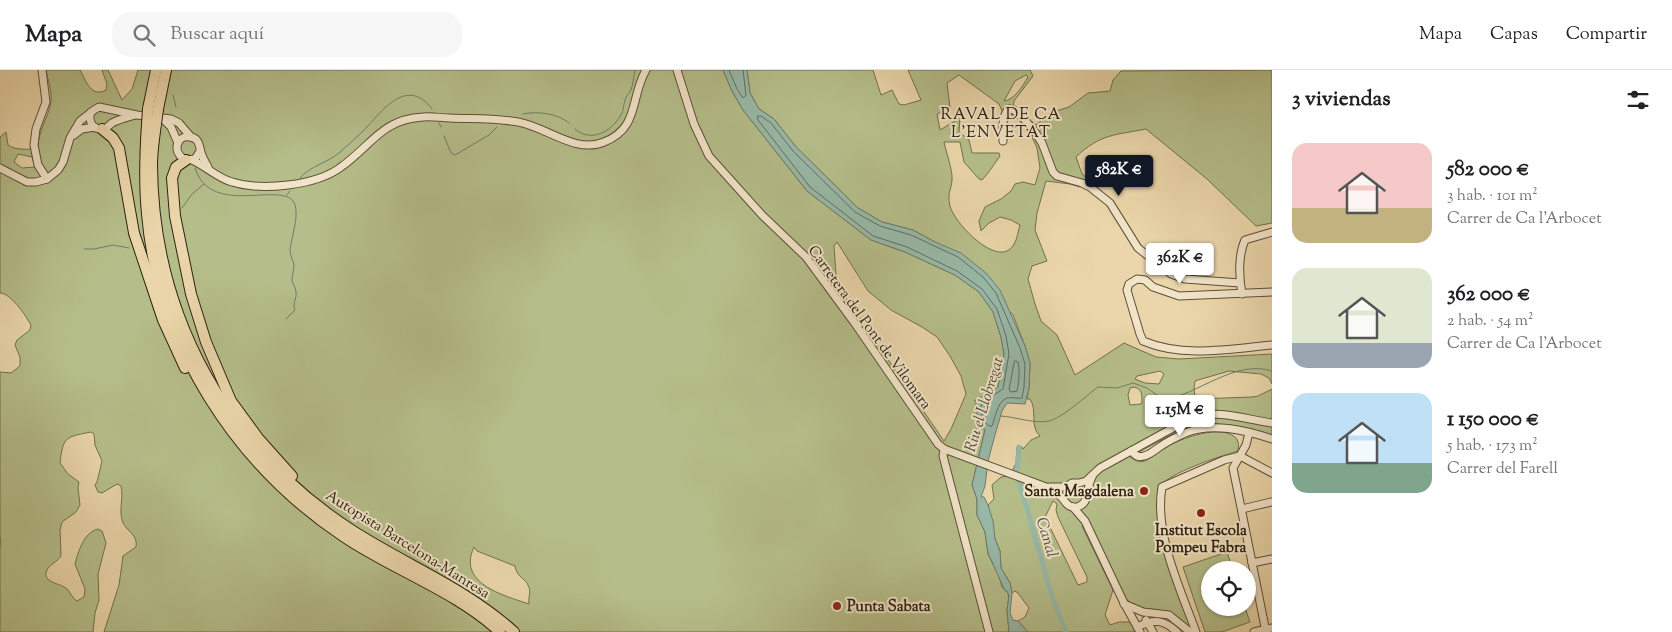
<!DOCTYPE html>
<html lang="es">
<head>
<meta charset="utf-8">
<style>
	:root { --surface:#fff; --page:#f6f6f6; --text:#202124; --muted:#757577; --line:#e0e0e0; --accent:#111827 }
	body { margin:0; font-family:"Sorts Mill Goudy",serif; background:var(--page); color:var(--text); height:100vh; display:flex; flex-direction:column; font-size:19px; white-space:nowrap }
	* { box-sizing:border-box; margin:0 }
	p { font-size:16px; color:var(--muted) }
	.icon { flex:none; width:28px; height:28px; fill:none; stroke:currentColor; stroke-width:2; stroke-linecap:round; stroke-linejoin:round }
	.map { position:relative; flex:1; overflow:hidden }
	.drawer { display:flex; flex-direction:column; background:var(--surface); width:400px }
	.drawer>* { flex:none }
	.fabs { position:absolute; left:1201px; top:491px; display:grid; gap:10px }
	.fabs a { display:grid; place-items:center; width:55px; height:55px; border-radius:50%; background:var(--surface); box-shadow:0 1px 4px #0004; font-size:25px }
	.price { position:absolute; translate:-50% -42px; padding:0 11px; border-radius:5px; background:#fff; color:#222; font-size:16px; line-height:32px; filter:drop-shadow(0 1px 2px #0008) }
	.price::after { content:''; position:absolute; left:50%; top:30px; width:15px; height:11px; margin-left:-8px; background:inherit; clip-path:polygon(0 0,100% 0,50% 100%) }
	.price.on { background:var(--accent); color:#fff }
	ul { padding:0; list-style:none }
	li { display:flex; align-items:center; gap:15px; height:125px; padding:0 20px }
	li span { display:grid; place-items:center; flex:none; width:140px; height:100px; border-radius:15px; color:#555 }
	li>.icon { margin-inline-start:auto }
	span .icon { width:60px; height:60px; fill:#fffc; stroke-width:1 }
	li b { font-size:21px }
	h2 { display:flex; justify-content:space-between; align-items:center; height:60px; padding:0 20px; font-size:21px }
	header { display:flex; align-items:center; gap:30px; box-sizing:border-box; height:70px; padding:0 25px; background:var(--surface); border-bottom:1px solid var(--line) }
	header strong { font-size:24px }
	nav { display:flex; gap:28px; margin-inline-start:auto; font-size:18px }
	.search { width:350px; height:45px; background:var(--page); display:flex; align-items:center; gap:12px; box-sizing:border-box; padding:0 18px; border-radius:20px; color:var(--muted); font-size:19px }
	main { display:flex; flex:1; min-height:0 }
	.map>svg:first-child { display:block }
	.green { fill:#b5be8a; stroke:#72704e; fill-rule:evenodd }
	.water { fill:#98b9a8; stroke:#6e7d6c }
	.lines { fill:none; stroke-linecap:round; stroke-linejoin:round }
	.shore { stroke:#636e5e; stroke-width:1 }
	.stream { stroke:#6e7d6c; stroke-width:1 }
	.canal { stroke:#98b9a8; stroke-width:5 }
	.minor-casing { stroke:#5d4f39; stroke-width:9 }
	.highway-casing { stroke:#2e2213; stroke-width:12 }
	.minor { stroke:#f1e4c8; stroke-width:7 }
	.highway { stroke:#ead6aa; stroke-width:10 }
	.highway-bridge-casing { stroke:#2e2213; stroke-width:12; stroke-linecap:butt }
	.highway-bridge { stroke:#ead6aa; stroke-width:10 }
	.poi-dot { fill:#8f2418; stroke:#f1e4c8; stroke-width:2 }
	.labels { text-anchor:middle; stroke-width:4; stroke-linejoin:round; paint-order:stroke }
	.street-label { font-size:15px; fill:#2e2213; stroke:#f1e4c8 }
	.poi-label { font-size:15px; font-weight:bold; fill:#2e2213; stroke:#f1e4c8; text-anchor:end }
	.neighbourhood-label { font-size:16px; letter-spacing:1px; fill:#2e2213; stroke:#f1e4c8 }
	.water-label { font-size:16px; font-style:italic; fill:#4e4f40; stroke:#f1e4c8 }
</style>
</head>
<body>
<header>
<strong>Mapa</strong>
<div class="search"><svg class="icon" aria-label="search" viewBox="0 0 24 24"><circle cx="10" cy="10" r="6"/><path d="M15 15l6 6"/></svg>Buscar aquí</div>
<nav><a>Mapa</a><a>Capas</a><a>Compartir</a></nav>
</header>
<main>
<div class="map">
<svg width="1272" height="562" viewBox="0 0 1272 562">
	<rect width="100%" height="100%" fill="#ead6aa"/>
	<filter id="stains"><feTurbulence type="fractalNoise" baseFrequency=".004" numOctaves="4"/><feColorMatrix values="0 0 0 0 .2 0 0 0 0 .09 0 0 0 0 .02 0 0 0 .5 -.17"/></filter>
	<radialGradient id="worn" r=".72"><stop offset=".6" stop-color="#630" stop-opacity="0"/><stop offset="1" stop-color="#630" stop-opacity=".3"/></radialGradient>
	<g class="green">
		<path d="M 46,0 L 80,0 C 86,11 91,28 106,20 L 107,14 L 102,0 L 108,0 L 122,30 L 132,19 L 138,0 L 723,0 L 732,21 L 743,40 L 807,121 L 871,170 L 905,182 L 955,205 L 979,222 L 993,242 L 1001,267 L 1004,284 L 998,317 C 991,321 974,329 975,339 C 975,342 977,343 978,346 C 981,354 979,354 985,360 L 972,415 L 977,429 L 977,445 L 985,462 L 988,484 L 999,506 L 1002,517 L 1007,521 L 1009,526 L 1007,540 L 1009,562 L 104,562 L 119,515 L 123,486 L 136,477 C 138,465 128,462 123,453 C 118,441 124,428 121,416 L 117,414 L 102,423 L 98,422 L 95,415 L 97,412 L 102,391 L 95,375 L 94,364 L 91,362 C 65,367 63,367 60,393 L 68,404 L 79,412 L 78,418 L 80,435 L 76,442 L 62,452 L 60,460 L 61,486 C 57,492 49,495 47,500 C 41,513 61,513 67,519 C 71,523 72,528 77,531 L 84,527 L 85,519 L 75,494 C 78,482 84,462 98,459 L 102,461 L 106,473 L 98,504 L 99,530 L 95,543 L 93,562 L 0,562 L 0,476 L 1,476 L 0,465 L 0,302 L 11,303 L 20,296 L 20,287 L 15,275 L 17,270 L 30,260 L 31,255 C 26,246 11,223 0,223 L 0,67 L 6,62 L 8,75 C 14,80 30,80 38,78 C 38,61 48,48 51,32 C 52,22 48,10 46,0 ZM 18,84 L 32,87 L 35,97 L 22,98 L 14,92 ZM 837,172 L 868,221 L 891,240 L 922,257 L 937,267 L 950,286 L 961,306 L 966,324 L 951,359 L 944,371 L 841,221 L 836,204 L 834,176 ZM 474,477 L 477,481 L 515,496 C 517,508 525,507 529,517 C 531,523 528,528 529,534 C 502,525 457,513 474,477 Z"/>
		<path d="M 747,0 L 873,0 L 881,25 L 892,20 L 899,34 L 904,35 L 921,30 L 908,0 L 1030,0 L 1033,6 L 1014,31 L 1013,37 L 1036,55 L 1050,43 L 1069,37 L 1088,23 L 1110,21 L 1113,10 L 1121,1 L 1272,0 L 1272,153 L 1256,156 L 1207,109 L 1146,59 C 1115,65 1100,64 1076,87 L 1082,104 L 1087,108 L 1080,117 L 1070,114 L 1046,111 L 1037,143 L 1035,160 L 1047,191 L 1032,196 L 1028,209 L 1035,234 L 1041,251 L 1057,265 L 1075,305 L 1124,273 L 1156,287 L 1179,289 L 1272,284 L 1272,314 L 1269,308 L 1261,304 L 1229,301 L 1198,310 L 1195,311 L 1194,319 L 1195,326 L 1198,329 L 1252,327 L 1258,326 L 1272,319 L 1272,365 L 1251,359 L 1205,352 L 1180,360 L 1130,387 C 1134,390 1139,393 1145,391 C 1150,389 1153,385 1157,382 C 1173,371 1218,353 1235,367 C 1239,371 1239,376 1238,381 C 1216,388 1172,401 1158,418 L 1163,473 L 1193,562 C 1187,555 1180,547 1171,544 C 1155,539 1139,541 1126,529 L 1089,453 L 1082,456 L 1113,520 L 1105,545 L 1110,555 L 1119,552 L 1130,552 L 1136,562 L 1028,562 L 1018,551 L 1025,547 L 1029,538 L 1018,523 L 1015,521 L 1012,523 L 1010,513 L 1001,498 L 1000,481 L 995,469 L 988,435 L 994,429 L 992,415 L 1001,407 L 1010,406 L 1016,393 L 1017,377 L 1022,377 L 1023,379 L 1031,370 L 1040,366 C 1029,356 1038,341 1030,329 L 1027,329 L 1029,318 L 1030,293 L 1025,276 L 1013,245 L 935,172 L 913,160 L 882,152 L 858,138 L 796,77 L 774,49 L 759,39 L 750,23 ZM 959,5 L 999,34 L 1003,43 L 1016,46 L 1031,65 L 1037,78 L 1040,98 L 1035,115 L 1023,112 L 1015,114 L 1011,121 L 1001,129 L 985,137 L 979,151 L 981,161 L 989,153 L 1000,147 L 1011,150 L 1020,155 C 1017,164 1017,176 1007,181 C 989,189 954,152 950,136 C 947,122 951,122 952,110 C 953,101 946,82 944,72 L 960,72 L 964,92 L 979,109 L 982,110 L 988,103 L 1000,86 L 999,83 L 972,83 L 969,70 L 959,62 L 960,48 L 940,60 L 937,44 L 950,38 L 947,13 ZM 1026,5 L 1028,7 C 1023,16 1014,30 1004,31 L 1015,11 ZM 1160,301 L 1164,304 L 1159,314 L 1145,313 L 1135,309 L 1137,306 ZM 1134,317 C 1142,319 1142,324 1142,332 L 1141,334 L 1130,335 L 1128,325 L 1130,318 ZM 1053,431 L 1057,434 L 1056,440 L 1058,447 L 1087,507 L 1087,512 L 1078,515 L 1045,447 Z"/>
		<path d="M 1227,482 L 1233,500 L 1210,500 L 1210,538 L 1245,538 L 1250,552 L 1222,562 L 1205,562 L 1183,497 Z"/>
	</g>
	<path class="water" d="M 723,0 L 747,0 L 750,23 L 759,39 L 774,49 L 796,77 L 858,138 L 882,152 L 913,160 L 935,172 L 961,183 L 986,203 L 1000,220 L 1025,276 L 1030,293 L 1029,318 L 1025,334 L 1007,333 L 1002,341 L 995,365 L 988,391 L 985,416 L 981,427 L 984,427 L 988,435 L 993,451 L 995,469 L 1000,481 L 1001,498 L 1010,513 L 1012,523 L 1010,543 L 1013,550 L 1018,551 L 1028,562 L 1009,562 L 1007,540 L 1009,526 L 1007,521 L 1005,521 L 988,483 L 985,462 L 977,445 L 977,429 L 972,415 L 985,360 L 976,349 L 978,345 C 974,340 974,337 977,331 L 974,331 L 998,317 L 1004,284 L 1001,267 L 993,242 L 979,222 L 955,205 L 905,182 L 871,170 L 807,121 L 743,40 L 732,21 Z"/>
	<g class="lines">
		<g class="shore">
			<path d="M 729,0 L 737,19 L 743,28 L 746,25 L 743,0"/>
			<path d="M 758,46 L 761,46 L 771,53 L 793,81 L 855,142 L 880,156 L 911,165 L 958,187 L 983,207 L 996,223 L 1020,278 L 1025,294 L 1024,317 L 1022,328 C 1017,329 1009,326 1005,329 C 997,333 995,349 992,356 L 989,356 L 982,349 L 982,344 L 980,338 L 983,332 L 1003,319 L 1009,284 L 1006,266 L 997,239 L 982,219 L 957,201 L 907,177 L 873,166 L 810,117 L 758,50 Z"/>
			<path d="M 1015,291 L 1018,292 C 1020,300 1019,312 1017,321 L 1011,322 L 1009,320 L 1014,293 Z"/>
		</g>
		<g class="stream">
			<path d="M 173,25 L 176,37"/>
			<path d="M 523,44 C 537,41 557,43 569,53"/>
			<path d="M 439,53 L 441,57"/>
			<path d="M 575,59 C 591,73 611,62 621,45 C 624,40 623,36 625,30 C 626,26 629,23 631,20 C 633,14 634,6 635,0"/>
			<path d="M 444,66 L 451,83 L 455,85 L 489,65 L 497,57"/>
			<path d="M 195,98 C 210,147 278,112 293,131 C 301,142 291,168 290,180 C 290,186 293,190 294,195 C 294,201 292,205 292,211 C 293,214 296,218 296,222 C 297,229 292,233 295,240 L 286,249"/>
			<path d="M 300,108 C 310,96 327,93 339,83 C 348,75 358,66 367,57 C 384,38 408,7 432,39"/>
			<path d="M 287,125 L 290,121"/>
			<path d="M 182,138 L 192,124 L 204,114"/>
			<path d="M 84,179 L 94,179 L 113,175 L 129,178"/>
			<path d="M 1001,346 C 1016,347 1034,354 1049,351 C 1062,348 1086,326 1098,317 L 1117,318 L 1133,313 L 1147,318 L 1164,330 C 1199,324 1235,289 1272,301"/>
		</g>
		<path class="canal" d="M 1019,377 L 1017,401 L 1020,414 L 1053,530 L 1066,562"/>
		<defs>
			<g id="minor">
				<path d="M 42,0 L 46,32 L 36,59 L 34,75 L 38,95 L 47,109"/>
				<path d="M 677,0 L 694,54 L 709,86 L 762,145 L 806,187 L 856,255 L 938,374 L 944,379 L 1046,417 C 1051,419 1055,422 1059,425 C 1063,428 1064,431 1067,434 C 1073,440 1083,437 1086,429 C 1089,422 1087,416 1092,407"/>
				<path d="M 91,42 C 88,50 92,60 102,59 C 107,59 109,55 112,53 C 119,49 128,47 135,45"/>
				<path d="M 162,48 L 171,57 L 178,73"/>
				<path d="M 74,65 L 82,59 L 95,57"/>
				<path d="M 1003,71 C 1003,61 1001,46 1009,39 L 1014,40 L 1024,49 L 1035,62 L 1042,73 L 1053,102 L 1057,106 L 1082,113 L 1090,117 L 1110,133 L 1138,178 L 1171,204 L 1185,209 L 1240,213"/>
				<path d="M 200,81 L 195,89 L 186,90 C 172,84 175,65 190,67 C 199,68 199,75 201,82 C 202,87 205,92 208,97"/>
				<path d="M 192,90 C 206,96 217,108 232,112 C 261,121 316,116 341,97 C 371,76 382,49 423,47 C 432,46 441,48 450,48 C 473,49 495,48 518,52 C 547,57 575,84 604,72 C 640,58 630,27 646,0"/>
				<path d="M 0,98 L 27,112 L 36,112 L 47,109 L 58,100 L 63,92 L 70,68 L 80,51 L 94,40 L 99,37 L 137,45 L 171,49 L 179,53 L 191,67"/>
				<path d="M 1272,222 L 1179,226 L 1153,217 L 1145,210 L 1137,209 L 1129,214 L 1127,220 L 1140,264 L 1143,271 C 1183,288 1230,279 1272,275"/>
				<path d="M 1242,224 C 1239,208 1238,185 1245,170 L 1272,162"/>
				<path d="M 1249,363 L 1246,375 L 1233,398 L 1266,562"/>
				<path d="M 944,379 L 943,386 L 989,562"/>
				<path d="M 1131,381 C 1135,385 1138,388 1144,386 C 1150,385 1156,379 1161,376 C 1168,371 1177,367 1185,363 C 1212,352 1245,360 1272,369"/>
				<path d="M 1049,417 L 1066,417 L 1072,413 L 1079,413 L 1086,411 L 1100,398 L 1191,348 C 1220,339 1243,349 1272,353"/>
				<path d="M 1073,437 L 1085,451 L 1124,533 L 1140,562"/>
				<path d="M 1242,439 L 1271,432"/>
				<path d="M 1252,493 L 1272,489"/>
				<path d="M 1124,534 L 1143,542 L 1169,545 L 1190,562"/>
				<path d="M 1146,550 L 1153,562"/>
				<path d="M 1137,557 C 1154,549 1163,549 1177,562"/>
				<path d="M 1196,562 C 1180,518 1154,464 1162,417 L 1224,390 L 1240,386 L 1272,403"/>
				<path d="M 1254,562 L 1272,558"/>
			</g>
			<g id="highway">
				<path d="M 148,39 L 156,0"/>
				<path d="M 158,39 L 166,0"/>
				<path d="M 147,54 C 145,84 144,114 147,144 C 158,274 235,394 343,466 C 393,500 456,521 500,562"/>
				<path d="M 156,54 C 154,68 152,82 152,95 C 153,246 227,380 353,461 C 406,495 467,519 514,562"/>
				<path d="M 102,59 L 113,68 L 119,78 L 134,163 L 163,250 L 185,298"/>
				<path d="M 186,90 L 176,97 L 172,108 L 175,146 L 191,224 L 206,272 L 231,331 L 258,368 L 292,406"/>
			</g>
		</defs>
		<use href="#minor" class="minor-casing"/>
		<use href="#highway" class="highway-casing"/>
		<use href="#minor" class="minor"/>
		<use href="#highway" class="highway"/>
		<defs>
			<g id="highway-bridge">
				<path d="M 147,54 L 148,39"/>
				<path d="M 156,54 L 158,39"/>
			</g>
		</defs>
		<use href="#highway-bridge" class="highway-bridge-casing"/>
		<use href="#highway-bridge" class="highway-bridge"/>
	</g>
	<g class="poi-dot">
		<circle cx="1144" cy="421" r="5"/>
		<circle cx="1201" cy="443" r="5"/>
		<circle cx="837" cy="536" r="5"/>
	</g>
	<g class="labels">
		<g class="street-label">
			<text transform="translate(870 257) rotate(54)" y="5">Carretera del Pont de Vilomara</text>
			<text transform="translate(408 474) rotate(32)" y="5">Autopista Barcelona-Manresa</text>
		</g>
		<g class="poi-label">
			<text x="1134" y="426">Santa Magdalena</text>
			<text x="1201" y="465" text-anchor="middle">Institut Escola<tspan x="1201" dy="17">Pompeu Fabra</tspan></text>
			<text x="847" y="541" text-anchor="start">Punta Sabata</text>
		</g>
		<g class="neighbourhood-label">
			<text x="1001" y="49">RAVAL DE CA<tspan x="1001" dy="18">L'ENVETAT</tspan></text>
		</g>
		<g class="water-label">
			<text transform="translate(983 334) rotate(-73)" y="6">Riu el Llobregat</text>
			<text transform="translate(1048 467) rotate(74)" y="6">Canal</text>
		</g>
	</g>
	<rect width="100%" height="100%" filter="url(#stains)"/>
	<rect width="100%" height="100%" fill="url(#worn)"/>
</svg>
<div class="fabs">
<a><svg class="icon" aria-label="locate" viewBox="0 0 24 24"><circle cx="12" cy="12" r="6"/><path d="M12 2v4M12 18v4M2 12h4M18 12h4"/></svg></a>
</div>
<b class="price on" style="left:1119px;top:127px">582K €</b>
<b class="price" style="left:1180px;top:215px">362K €</b>
<b class="price" style="left:1180px;top:367px">1.15M €</b>
</div>
<section class="drawer">
<h2>3 viviendas<svg class="icon" aria-label="filters" viewBox="0 0 24 24"><path d="M4 7h16M4 17h16"/><circle cx="9" cy="7" r="2"/><circle cx="15" cy="17" r="2"/></svg></h2>
<ul>
<li><span style="background:linear-gradient(#f6c9c9 65%,#c2b280 0)"><svg class="icon" aria-label="home" viewBox="0 0 24 24"><path d="M3 11l9-7 9 7M6 9v11h12V9"/></svg></span><div><b>582 000 €</b><p>3 hab. · 101 m²</p><p>Carrer de Ca l'Arbocet</p></div></li>
<li><span style="background:linear-gradient(#dfe7d0 75%,#9aa5b1 0)"><svg class="icon" aria-label="home" viewBox="0 0 24 24"><path d="M3 11l9-7 9 7M6 9v11h12V9"/></svg></span><div><b>362 000 €</b><p>2 hab. · 54 m²</p><p>Carrer de Ca l'Arbocet</p></div></li>
<li><span style="background:linear-gradient(#bfe0f5 70%,#7fa58c 0)"><svg class="icon" aria-label="home" viewBox="0 0 24 24"><path d="M3 11l9-7 9 7M6 9v11h12V9"/></svg></span><div><b>1 150 000 €</b><p>5 hab. · 173 m²</p><p>Carrer del Farell</p></div></li>
</ul>
</section>
</main>
</body>
</html>
